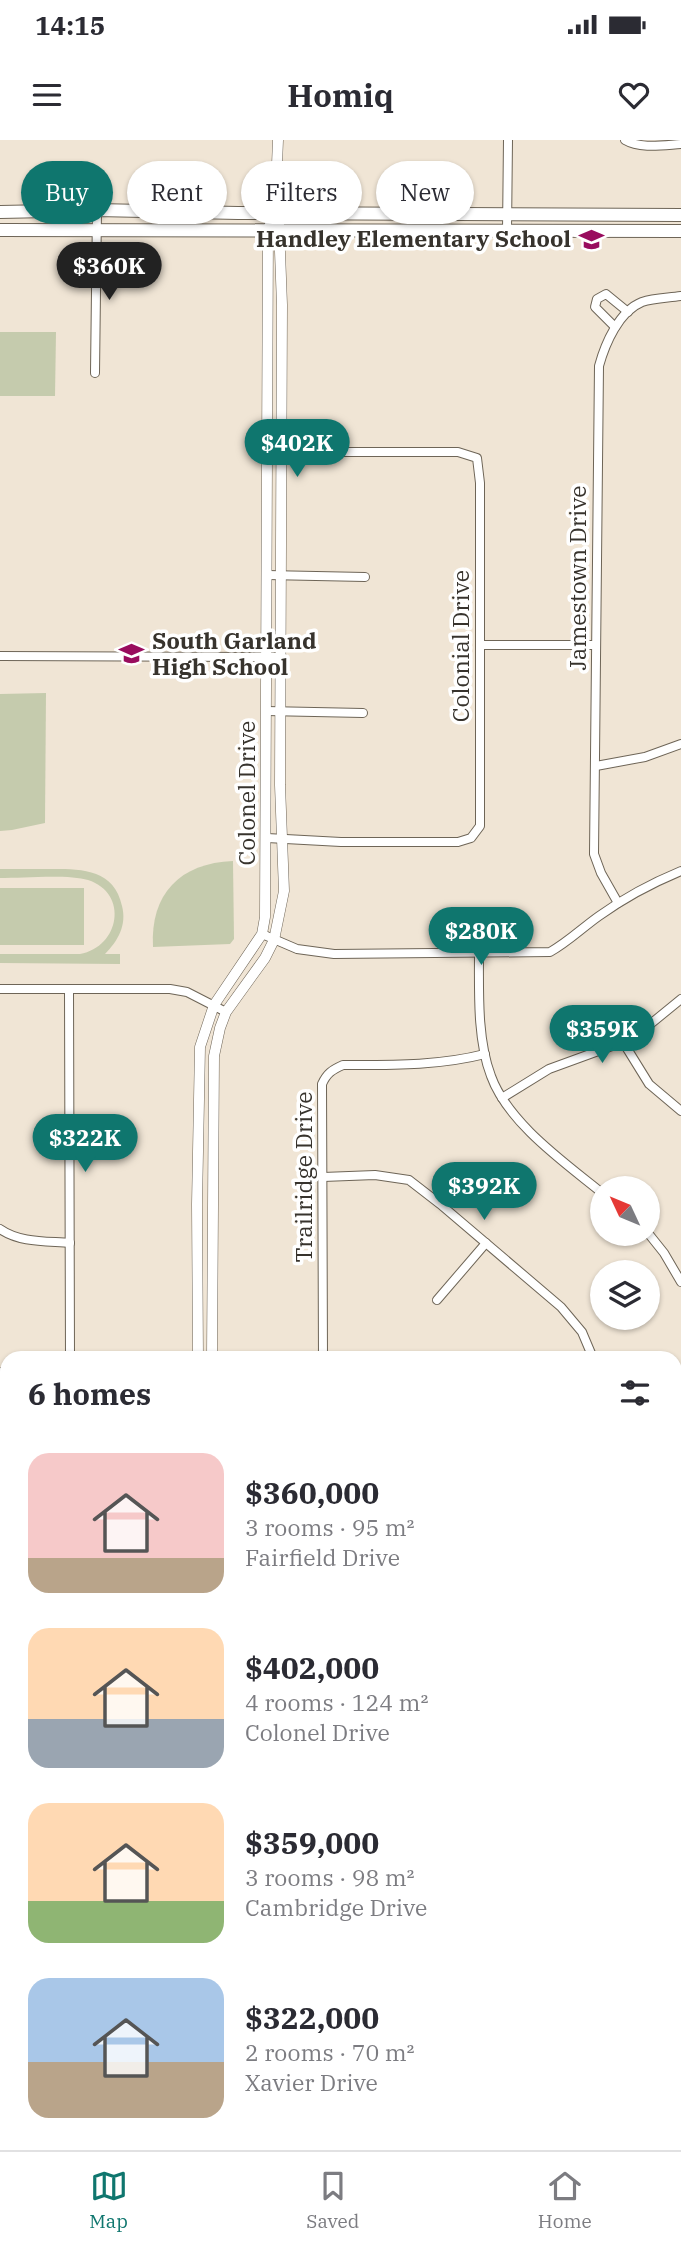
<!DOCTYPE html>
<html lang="en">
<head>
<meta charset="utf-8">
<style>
	:root { --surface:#fff; --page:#f7f7f7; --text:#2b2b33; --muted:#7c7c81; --line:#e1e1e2; --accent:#0f766e }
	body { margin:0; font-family:"IBM Plex Serif",serif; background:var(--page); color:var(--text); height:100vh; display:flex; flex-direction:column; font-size:26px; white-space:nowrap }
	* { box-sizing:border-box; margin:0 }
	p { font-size:23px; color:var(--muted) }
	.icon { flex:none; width:38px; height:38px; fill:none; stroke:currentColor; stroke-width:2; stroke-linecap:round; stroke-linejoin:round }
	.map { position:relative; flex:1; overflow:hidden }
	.panel { position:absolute; left:0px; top:1211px; width:682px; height:800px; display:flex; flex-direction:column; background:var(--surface); border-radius:21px 21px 0 0; box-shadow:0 2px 5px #0004 }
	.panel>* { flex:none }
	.guide { position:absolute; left:21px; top:21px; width:640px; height:63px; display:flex; gap:14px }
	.needle { width:46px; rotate:314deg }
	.controls { position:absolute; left:590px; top:1036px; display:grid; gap:14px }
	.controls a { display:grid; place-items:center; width:70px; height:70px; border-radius:50%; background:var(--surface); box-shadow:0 2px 5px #0004; font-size:35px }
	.price { position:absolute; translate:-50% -60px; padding:0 16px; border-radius:24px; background:var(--accent); color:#fff; font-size:23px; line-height:46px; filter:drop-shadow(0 2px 4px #0008) }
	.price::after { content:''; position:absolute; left:50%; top:42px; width:21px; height:16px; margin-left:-10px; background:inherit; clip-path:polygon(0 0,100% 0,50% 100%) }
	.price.current { background:#222; color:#fff }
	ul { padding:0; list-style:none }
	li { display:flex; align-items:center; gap:21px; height:175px; padding:0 28px }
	li span { display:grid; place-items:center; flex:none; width:196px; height:140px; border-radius:21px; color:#555 }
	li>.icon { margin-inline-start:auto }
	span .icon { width:84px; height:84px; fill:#fffc; stroke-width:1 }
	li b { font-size:30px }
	h2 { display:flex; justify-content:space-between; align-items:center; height:84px; padding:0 28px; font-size:30px }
	.pill { padding:0 24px; border-radius:32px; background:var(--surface); box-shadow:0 2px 5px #0004; font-size:24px; line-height:63px }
	.pill.current { background:var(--accent); color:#fff }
	.status { display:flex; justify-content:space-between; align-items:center; height:49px; padding:0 35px; background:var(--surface); direction:ltr }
	.status svg { height:19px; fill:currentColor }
	header { display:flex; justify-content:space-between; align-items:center; height:91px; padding:0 28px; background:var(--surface); font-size:32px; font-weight:700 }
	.dock { display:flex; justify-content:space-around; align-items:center; height:98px; border-top:2px solid var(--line); background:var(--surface); font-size:19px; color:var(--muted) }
	.dock a { display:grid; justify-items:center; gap:4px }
	.dock .current { color:var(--accent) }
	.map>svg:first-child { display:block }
	.green { fill:#c5cbad }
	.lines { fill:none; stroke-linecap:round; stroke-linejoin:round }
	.stream { stroke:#a7d3e0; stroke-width:2.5 }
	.minor-casing { stroke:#6e6557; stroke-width:10 }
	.tertiary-casing { stroke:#6e6557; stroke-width:11 }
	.secondary-casing { stroke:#6e6557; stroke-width:12 }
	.primary-casing { stroke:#6e6557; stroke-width:14 }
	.minor { stroke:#fff; stroke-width:8 }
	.tertiary { stroke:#fff; stroke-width:10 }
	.secondary { stroke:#fff; stroke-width:10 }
	.primary { stroke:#fff; stroke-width:12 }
	.labels { text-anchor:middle; stroke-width:7; stroke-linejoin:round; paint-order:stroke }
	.poi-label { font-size:23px; font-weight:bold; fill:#37332d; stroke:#fff; text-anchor:end }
	.street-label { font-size:23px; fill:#37332d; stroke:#fff }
</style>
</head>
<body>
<div class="status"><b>14:15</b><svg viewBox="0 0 49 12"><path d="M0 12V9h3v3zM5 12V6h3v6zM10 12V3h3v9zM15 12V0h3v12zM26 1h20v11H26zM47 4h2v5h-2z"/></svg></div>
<header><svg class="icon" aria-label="menu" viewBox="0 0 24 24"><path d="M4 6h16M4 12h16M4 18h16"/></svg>Homiq<svg class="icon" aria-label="heart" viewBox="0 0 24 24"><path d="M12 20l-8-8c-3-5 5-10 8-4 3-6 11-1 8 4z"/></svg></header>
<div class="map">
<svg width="681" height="2010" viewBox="0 0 681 2010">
	<rect width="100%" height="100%" fill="#f0e5d5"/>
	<g class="green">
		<path d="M 0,192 L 56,192 L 55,256 L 0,256 Z"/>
		<path d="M 46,553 L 45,683 L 12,690 L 0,691 L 0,554 Z"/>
		<path d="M 233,721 L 234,799 L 230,804 L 153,807 C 150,754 180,723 233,721 Z"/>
		<path d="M 0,729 C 16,729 32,729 49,729 C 80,729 114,728 122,766 C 127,785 118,801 105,814 L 120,814 L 120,824 L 0,823 L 0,814 L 80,814 C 120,807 129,753 88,740 C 69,734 22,738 0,738 Z"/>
		<rect x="0" y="748" width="84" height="57"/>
		<path d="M 0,1632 L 7,1632 L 7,2004 L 676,2004 L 676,1662 L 681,1662 L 681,2010 L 0,2010 Z"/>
	</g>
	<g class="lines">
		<g class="stream">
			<path d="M 0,1254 L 7,1258"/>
			<path d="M 0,1800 L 7,1798"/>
		</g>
		<defs>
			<g id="minor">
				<path d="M 625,0 C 640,9 664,5 681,4"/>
				<path d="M 507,91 L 508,0"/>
				<path d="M 615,187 L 595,167 L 597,159 L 606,154 L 628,172"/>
				<path d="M 95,233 L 97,70"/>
				<path d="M 267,312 L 458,312 L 477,318 L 480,343 L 480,686 L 471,698 L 458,702 L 341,702 L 267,698"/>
				<path d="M 267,435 L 365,437"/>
				<path d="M 480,505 L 596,505"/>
				<path d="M 0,516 L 282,517"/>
				<path d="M 266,571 L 363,573"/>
				<path d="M 596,626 L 645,617 L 681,604"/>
				<path d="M 618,763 L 601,733 L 594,714 L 599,226 C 605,204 619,171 642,162 C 654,158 668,158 681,156"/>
				<path d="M 262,794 L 297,809 L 334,814 L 550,812 C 568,802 582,788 599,776 C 624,758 652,743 681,731"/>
				<path d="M 479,812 C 479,851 477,900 491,936 C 508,983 564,1022 602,1053"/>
				<path d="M 0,849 L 170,849 L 187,852 L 226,872"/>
				<path d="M 69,849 L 70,1218"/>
				<path d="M 623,902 L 649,944 L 681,971"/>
				<path d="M 502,958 L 549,929 L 623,902 L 642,891 L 681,859"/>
				<path d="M 323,1037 L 375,1035 L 409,1040 L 440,1064 L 561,1167 L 582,1192 L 593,1218"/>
				<path d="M 0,1089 C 20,1103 47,1101 70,1103"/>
				<path d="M 648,1093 L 664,1113 L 681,1142"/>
				<path d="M 437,1160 L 486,1103"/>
				<path d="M 323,1218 L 322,944 C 327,933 332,930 343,925 C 391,925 438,926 485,914"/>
				<path d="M 0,1232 L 7,1235"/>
				<path d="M 676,1270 L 681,1268"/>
				<path d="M 0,1379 L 7,1379"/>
				<path d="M 0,1491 L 7,1491"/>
			</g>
			<g id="tertiary">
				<path d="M 198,1218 L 197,1064 L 200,907 L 214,865 L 262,794 L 265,777 L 268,89 L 275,73 L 278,0"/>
				<path d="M 212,1218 L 214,916 L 220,888 L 226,872 L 265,818 L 274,800 L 284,751 L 280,645 L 282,165 L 279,85"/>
			</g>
			<g id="secondary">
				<path d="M 0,1608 L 7,1608"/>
				<path d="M 0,1629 L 7,1629"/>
				<path d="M 676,1634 L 681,1634"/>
				<path d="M 676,1653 L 681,1653"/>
			</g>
			<g id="primary">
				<path d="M 0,72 L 97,70 L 238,73 L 681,75"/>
				<path d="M 0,90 L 681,91"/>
			</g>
		</defs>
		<use href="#minor" class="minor-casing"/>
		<use href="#tertiary" class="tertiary-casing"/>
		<use href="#secondary" class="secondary-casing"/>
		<use href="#primary" class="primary-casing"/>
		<use href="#minor" class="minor"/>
		<use href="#tertiary" class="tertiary"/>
		<use href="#secondary" class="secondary"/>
		<use href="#primary" class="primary"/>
	</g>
	<defs>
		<symbol id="school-bare" viewBox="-9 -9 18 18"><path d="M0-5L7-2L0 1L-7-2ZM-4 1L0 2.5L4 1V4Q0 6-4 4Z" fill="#990c5e" stroke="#fff" stroke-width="2.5" paint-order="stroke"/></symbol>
	</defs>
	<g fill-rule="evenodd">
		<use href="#school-bare" x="574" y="82" width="35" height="35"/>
		<use href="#school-bare" x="114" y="496" width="35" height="35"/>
	</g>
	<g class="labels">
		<g class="poi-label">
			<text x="571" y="107">Handley Elementary School</text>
			<text x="152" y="509" text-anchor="start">South Garland<tspan x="152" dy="26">High School</tspan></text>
		</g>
		<g class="street-label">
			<text transform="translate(578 438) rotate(-90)" y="8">Jamestown Drive</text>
			<text transform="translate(461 506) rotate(-90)" y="8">Colonial Drive</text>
			<text transform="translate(247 653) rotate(-90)" y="8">Colonel Drive</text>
			<text transform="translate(304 1037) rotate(-90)" y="8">Trailridge Drive</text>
		</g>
	</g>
</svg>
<div class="controls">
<a><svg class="needle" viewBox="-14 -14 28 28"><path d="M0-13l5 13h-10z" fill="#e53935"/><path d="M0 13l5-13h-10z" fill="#7c7c81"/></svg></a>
<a><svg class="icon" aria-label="layers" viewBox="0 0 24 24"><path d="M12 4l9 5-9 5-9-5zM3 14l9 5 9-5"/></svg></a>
</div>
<b class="price current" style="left:109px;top:162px">$360K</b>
<b class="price" style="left:297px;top:339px">$402K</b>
<b class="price" style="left:481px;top:827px">$280K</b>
<b class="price" style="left:602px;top:925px">$359K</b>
<b class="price" style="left:85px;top:1034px">$322K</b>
<b class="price" style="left:484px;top:1082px">$392K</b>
<div class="guide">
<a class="pill current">Buy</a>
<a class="pill">Rent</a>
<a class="pill">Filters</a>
<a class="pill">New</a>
</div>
<section class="panel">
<h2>6 homes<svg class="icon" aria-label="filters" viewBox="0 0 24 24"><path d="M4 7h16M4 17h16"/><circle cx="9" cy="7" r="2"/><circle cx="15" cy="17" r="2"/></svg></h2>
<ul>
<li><span style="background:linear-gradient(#f6c9c9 75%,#b9a48a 0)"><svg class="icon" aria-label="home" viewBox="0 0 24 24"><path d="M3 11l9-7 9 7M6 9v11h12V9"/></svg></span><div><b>$360,000</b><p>3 rooms · 95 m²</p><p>Fairfield Drive</p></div></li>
<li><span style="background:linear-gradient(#ffd9b3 65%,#9aa5b1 0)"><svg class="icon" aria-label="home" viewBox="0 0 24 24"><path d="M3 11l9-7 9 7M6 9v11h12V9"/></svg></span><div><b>$402,000</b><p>4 rooms · 124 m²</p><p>Colonel Drive</p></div></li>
<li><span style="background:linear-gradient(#ffd9b3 70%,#8fb573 0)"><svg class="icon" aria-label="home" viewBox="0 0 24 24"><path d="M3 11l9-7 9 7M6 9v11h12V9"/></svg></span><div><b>$359,000</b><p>3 rooms · 98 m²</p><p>Cambridge Drive</p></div></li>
<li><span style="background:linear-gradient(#a9c7e8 60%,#b9a48a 0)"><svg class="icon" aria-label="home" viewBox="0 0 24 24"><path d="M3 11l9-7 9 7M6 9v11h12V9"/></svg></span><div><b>$322,000</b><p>2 rooms · 70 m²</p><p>Xavier Drive</p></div></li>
</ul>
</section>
</div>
<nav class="dock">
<a class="current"><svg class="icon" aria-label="map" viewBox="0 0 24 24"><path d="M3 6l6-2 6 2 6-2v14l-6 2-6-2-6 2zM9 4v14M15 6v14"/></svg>Map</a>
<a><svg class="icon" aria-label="saved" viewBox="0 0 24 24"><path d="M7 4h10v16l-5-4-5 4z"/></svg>Saved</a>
<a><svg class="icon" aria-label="home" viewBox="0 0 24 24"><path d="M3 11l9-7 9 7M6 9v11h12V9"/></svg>Home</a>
</nav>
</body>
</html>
